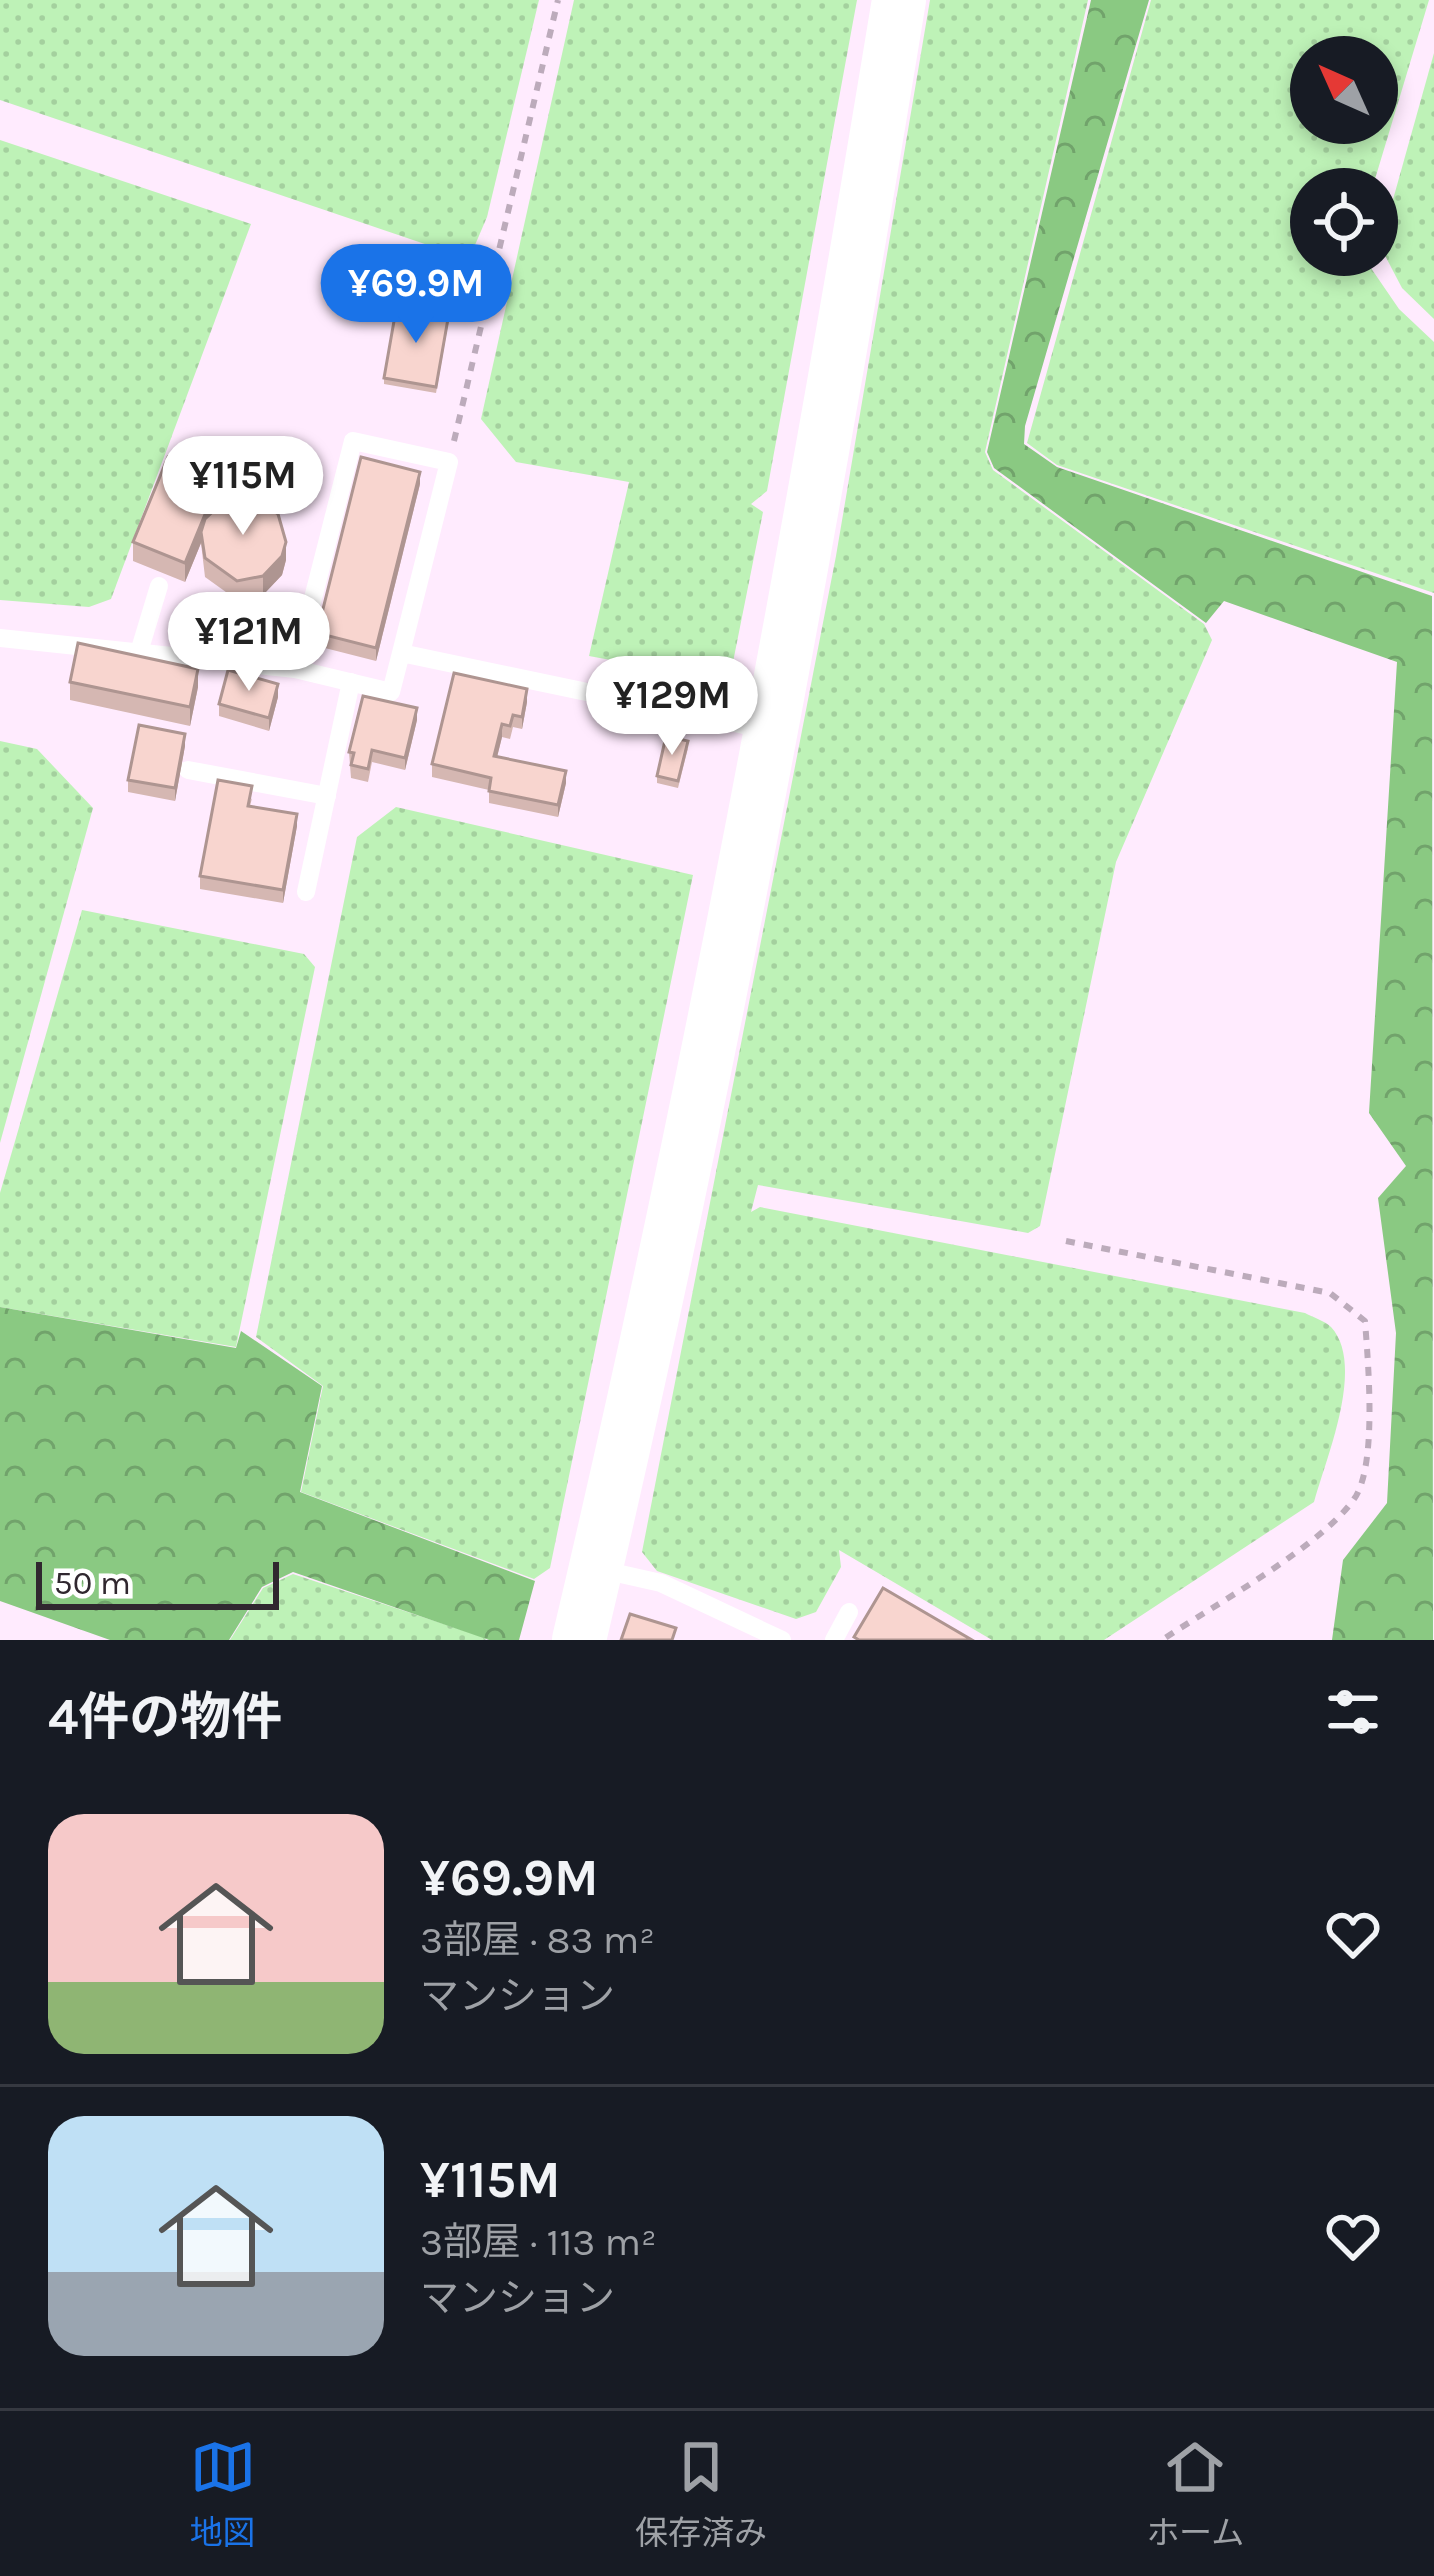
<!DOCTYPE html>
<html lang="ja">
<head>
<meta charset="utf-8">
<style>
	:root { --surface:#171b24; --page:#242831; --text:#f1f3f6; --muted:#9ea1a6; --line:#363941; --accent:#1a73e8 }
	body { margin:0; font-family:Karla,"Noto Sans JP",sans-serif; background:var(--page); color:var(--text); height:100vh; display:flex; flex-direction:column; font-size:45px; white-space:nowrap }
	* { box-sizing:border-box; margin:0 }
	p { font-size:39px; color:var(--muted) }
	.icon { flex:none; width:66px; height:66px; fill:none; stroke:currentColor; stroke-width:2; stroke-linecap:round; stroke-linejoin:round }
	.map { position:relative; height:1640px; overflow:hidden }
	.sheet { display:flex; flex-direction:column; background:var(--surface); flex:1 }
	.sheet>* { flex:none }
	.needle { width:78px; rotate:315deg }
	.controls { position:absolute; left:1290px; top:36px; display:grid; gap:24px }
	.controls a { display:grid; place-items:center; width:108px; height:108px; border-radius:50%; background:var(--surface); box-shadow:0 6px 18px #0003; font-size:60px }
	.scale { position:absolute; left:36px; bottom:30px; width:243px; box-sizing:border-box; padding-left:12px; border:6px solid #30272f; border-top:0; font-size:33px; line-height:42px; white-space:nowrap; color:#30272f; -webkit-text-stroke:9px #fff; paint-order:stroke }
	.price { position:absolute; translate:-50% -102px; padding:0 27px; border-radius:42px; background:#fff; color:#222; font-size:39px; line-height:78px; filter:drop-shadow(0 3px 6px #0008) }
	.price::after { content:''; position:absolute; left:50%; top:72px; width:36px; height:27px; margin-left:-18px; background:inherit; clip-path:polygon(0 0,100% 0,50% 100%) }
	.price.on { background:var(--accent); color:#fff }
	ul { padding:0; list-style:none }
	li { display:flex; align-items:center; gap:36px; height:300px; padding:0 48px }
	li+li { border-top:3px solid var(--line) }
	li span { display:grid; place-items:center; flex:none; width:336px; height:240px; border-radius:36px; color:#555 }
	li>.icon { margin-inline-start:auto }
	span .icon { width:144px; height:144px; fill:#fffc; stroke-width:1 }
	li b { font-size:51px }
	h2 { display:flex; justify-content:space-between; align-items:center; height:144px; padding:0 48px; font-size:51px }
	.dock { display:flex; justify-content:space-around; align-items:center; height:168px; border-top:3px solid var(--line); background:var(--surface); font-size:33px; color:var(--muted) }
	.dock a { display:grid; justify-items:center; gap:6px }
	.dock .on { color:var(--accent) }
	.map>svg:first-child { display:block }
	.grass { fill:url(#grass-dots); fill-rule:evenodd }
	.forest { fill:url(#forest-crowns) }
	.lines { fill:none; stroke-linecap:round; stroke-linejoin:round }
	.path { stroke:#bcabbb; stroke-width:6; stroke-dasharray:9 9; stroke-linecap:butt }
	.lane { stroke:#fff; stroke-width:18 }
	.secondary { stroke:#fff; stroke-width:54 }
	.wall { fill:#d5b7b2 }
	.shaded-wall { fill:#ae9591 }
	.building { fill:#f8d5cf; stroke:#ae9591; stroke-width:3 }
</style>
</head>
<body>
<div class="map">
<svg width="1434" height="1640" viewBox="0 0 1434 1640">
	<defs>
		<pattern id="grass-dots" width="8" height="8" patternUnits="userSpaceOnUse" patternTransform="scale(3)"><rect width="8" height="8" fill="#bef2b7"/><path d="M2 2h.1M6 6h.1" fill="none" stroke="#a4d09e" stroke-width="1.8" stroke-linecap="round"/></pattern>
		<pattern id="forest-crowns" width="20" height="18" patternUnits="userSpaceOnUse" patternTransform="scale(3)"><rect width="20" height="18" fill="#8ac982"/><path d="M2 6a3 3 0 1 1 6 0M12 15a3 3 0 1 1 6 0" fill="none" stroke="#71a36b"/></pattern>
	</defs>
	<rect width="100%" height="100%" fill="#ffebfe"/>
	<g class="grass">
		<path d="M 0,0 L 539,0 L 487,217 L 469,259 L 0,100 Z"/>
		<path d="M 574,0 L 857,0 L 767,491 L 751,504 L 763,512 L 729,682 L 589,656 L 629,482 L 516,462 L 481,419 Z"/>
		<path d="M 930,0 L 1088,0 L 985,452 L 993,470 L 1204,624 L 1212,640 L 1116,862 L 1040,1226 L 1028,1233 L 758,1185 L 751,1212 L 760,1207 L 1305,1313 C 1312,1317 1325,1321 1331,1327 C 1366,1365 1326,1458 1314,1502 L 1104,1640 L 992,1640 L 839,1550 L 841,1567 L 816,1612 L 796,1619 L 657,1571 L 642,1552 L 836,556 Z"/>
		<path d="M 1151,0 L 1429,0 L 1372,189 L 1311,189 L 1311,255 L 1362,255 L 1399,309 L 1434,342 L 1434,593 L 1057,465 L 1027,443 ZM 1311,57 L 1377,57 L 1377,123 L 1311,123 Z"/>
		<path d="M 1434,53 L 1434,319 L 1402,288 L 1380,246 Z"/>
		<path d="M 0,140 L 251,224 L 111,599 L 89,607 L 0,600 Z"/>
		<path d="M 0,741 L 37,749 L 93,808 L 0,1143 Z"/>
		<path d="M 396,807 L 693,875 L 550,1568 L 534,1579 L 301,1492 L 323,1386 L 256,1337 L 357,837 Z"/>
		<path d="M 82,910 L 304,954 L 315,967 L 236,1347 L 0,1307 L 0,1193 Z"/>
		<path d="M 293,1574 L 483,1637 L 486,1640 L 230,1640 L 263,1588 Z"/>
	</g>
	<g class="forest">
		<path d="M 1091,0 L 1149,0 L 1025,426 L 1024,444 L 1057,467 L 1432,596 L 1433,1640 L 1332,1640 L 1343,1560 L 1387,1503 L 1396,1333 L 1378,1198 L 1406,1166 L 1369,1113 L 1397,662 L 1224,601 L 1206,623 L 994,468 L 987,452 Z"/>
		<path d="M 0,1307 L 236,1348 L 241,1331 L 322,1386 L 300,1492 L 535,1581 L 519,1640 L 489,1640 L 293,1572 L 262,1587 L 229,1640 L 110,1640 L 0,1601 Z"/>
	</g>
	<g class="lines">
		<g class="path">
			<path d="M 454,441 L 558,0"/>
			<path d="M 1066,1241 L 1330,1293 L 1365,1321 C 1368,1362 1377,1460 1356,1496 C 1327,1543 1211,1607 1162,1640"/>
		</g>
		<g class="lane">
			<path d="M 0,638 L 295,669"/>
			<path d="M 139,652 L 159,586"/>
			<path d="M 401,653 L 391,692 L 295,669 L 353,441 L 449,462 L 401,653 L 763,729"/>
			<path d="M 188,770 L 327,796"/>
			<path d="M 306,892 L 351,682"/>
			<path d="M 603,1570 L 661,1583 L 782,1640"/>
			<path d="M 834,1640 L 849,1612"/>
		</g>
		<path class="secondary" d="M 579,1640 C 707,1098 809,549 899,0"/>
	</g>
	<g class="wall">
		<path d="M 449,319 L 436,393 L 384,384 L 384,378 Z"/>
		<path d="M 420,484 L 376,661 L 317,646 L 317,633 Z"/>
		<path d="M 220,497 L 214,510 L 286,560 L 282,575 L 263,595 L 237,600 L 205,577 L 201,543 L 185,582 L 133,561 L 133,542 Z"/>
		<path d="M 70,682 L 198,687 L 190,726 L 70,700 Z"/>
		<path d="M 278,697 L 269,731 L 219,716 L 219,704 Z"/>
		<path d="M 527,702 L 522,729 L 513,727 L 510,739 L 502,737 L 497,757 L 566,783 L 558,817 L 489,803 L 489,790 L 432,777 L 432,764 Z"/>
		<path d="M 417,720 L 405,770 L 372,762 L 368,782 L 351,778 L 349,752 Z"/>
		<path d="M 185,746 L 175,801 L 128,792 L 128,780 Z"/>
		<path d="M 688,748 L 678,788 L 657,783 L 657,776 Z"/>
		<path d="M 252,798 L 250,806 L 297,826 L 283,903 L 200,889 L 200,876 Z"/>
	</g>
	<g class="shaded-wall">
		<path d="M 420,472 L 420,484 L 376,661 L 376,648 Z"/>
		<path d="M 220,478 L 220,497 L 202,540 L 201,532 L 201,543 L 185,582 L 185,563 Z"/>
		<path d="M 286,542 L 286,560 L 282,575 L 263,595 L 263,576 Z"/>
		<path d="M 198,669 L 198,687 L 190,726 L 190,707 Z"/>
		<path d="M 278,684 L 278,697 L 269,731 L 269,718 Z"/>
		<path d="M 527,689 L 527,702 L 522,729 L 522,717 Z"/>
		<path d="M 417,708 L 417,720 L 405,770 L 405,758 Z"/>
		<path d="M 502,724 L 502,737 L 494,769 L 494,756 Z"/>
		<path d="M 185,734 L 185,746 L 175,801 L 175,788 Z"/>
		<path d="M 566,771 L 566,783 L 558,817 L 558,805 Z"/>
		<path d="M 297,814 L 297,826 L 283,903 L 283,890 Z"/>
	</g>
	<g class="building">
		<path d="M 397,304 L 449,313 L 436,387 L 384,378 Z"/>
		<path d="M 168,457 L 220,478 L 185,563 L 133,542 Z"/>
		<path d="M 361,457 L 420,472 L 376,648 L 317,633 Z"/>
		<path d="M 254,497 L 278,514 L 286,542 L 282,556 L 263,576 L 237,581 L 205,558 L 201,532 L 205,519 L 225,500 Z"/>
		<path d="M 78,643 L 198,669 L 190,707 L 70,682 Z"/>
		<path d="M 228,670 L 278,684 L 269,718 L 219,704 Z"/>
		<path d="M 454,673 L 527,689 L 522,717 L 513,715 L 510,726 L 502,724 L 494,756 L 566,771 L 558,805 L 489,791 L 491,778 L 432,764 Z"/>
		<path d="M 363,696 L 417,708 L 405,758 L 372,750 L 368,769 L 351,765 L 354,753 L 349,752 Z"/>
		<path d="M 139,725 L 185,734 L 175,788 L 128,780 Z"/>
		<path d="M 666,736 L 688,741 L 678,781 L 657,776 Z"/>
		<path d="M 218,780 L 252,786 L 248,806 L 297,814 L 283,890 L 200,876 Z"/>
		<path d="M 883,1588 L 972,1640 L 859,1640 L 854,1637 Z"/>
		<path d="M 630,1614 L 676,1628 L 672,1640 L 621,1640 Z"/>
	</g>
</svg>
<div class="controls">
<a><svg class="needle" viewBox="-14 -14 28 28"><path d="M0-13l5 13h-10z" fill="#e53935"/><path d="M0 13l5-13h-10z" fill="#9ea1a6"/></svg></a>
<a><svg class="icon" aria-label="locate" viewBox="0 0 24 24"><circle cx="12" cy="12" r="6"/><path d="M12 2v4M12 18v4M2 12h4M18 12h4"/></svg></a>
</div>
<div class="scale">50 m</div>
<b class="price on" style="left:416px;top:346px">¥69.9M</b>
<b class="price" style="left:243px;top:538px">¥115M</b>
<b class="price" style="left:249px;top:694px">¥121M</b>
<b class="price" style="left:672px;top:758px">¥129M</b>
</div>
<section class="sheet">
<h2>4件の物件<svg class="icon" aria-label="filters" viewBox="0 0 24 24"><path d="M4 7h16M4 17h16"/><circle cx="9" cy="7" r="2"/><circle cx="15" cy="17" r="2"/></svg></h2>
<ul>
<li><span style="background:linear-gradient(#f6c9c9 70%,#8fb573 0)"><svg class="icon" aria-label="home" viewBox="0 0 24 24"><path d="M3 11l9-7 9 7M6 9v11h12V9"/></svg></span><div><b>¥69.9M</b><p>3部屋 · 83 m²</p><p>マンション</p></div><svg class="icon" aria-label="heart" viewBox="0 0 24 24"><path d="M12 20l-8-8c-3-5 5-10 8-4 3-6 11-1 8 4z"/></svg></li>
<li><span style="background:linear-gradient(#bfe0f5 65%,#9aa5b1 0)"><svg class="icon" aria-label="home" viewBox="0 0 24 24"><path d="M3 11l9-7 9 7M6 9v11h12V9"/></svg></span><div><b>¥115M</b><p>3部屋 · 113 m²</p><p>マンション</p></div><svg class="icon" aria-label="heart" viewBox="0 0 24 24"><path d="M12 20l-8-8c-3-5 5-10 8-4 3-6 11-1 8 4z"/></svg></li>
</ul>
</section>
<nav class="dock">
<a class="on"><svg class="icon" aria-label="map" viewBox="0 0 24 24"><path d="M3 6l6-2 6 2 6-2v14l-6 2-6-2-6 2zM9 4v14M15 6v14"/></svg>地図</a>
<a><svg class="icon" aria-label="saved" viewBox="0 0 24 24"><path d="M7 4h10v16l-5-4-5 4z"/></svg>保存済み</a>
<a><svg class="icon" aria-label="home" viewBox="0 0 24 24"><path d="M3 11l9-7 9 7M6 9v11h12V9"/></svg>ホーム</a>
</nav>
</body>
</html>
